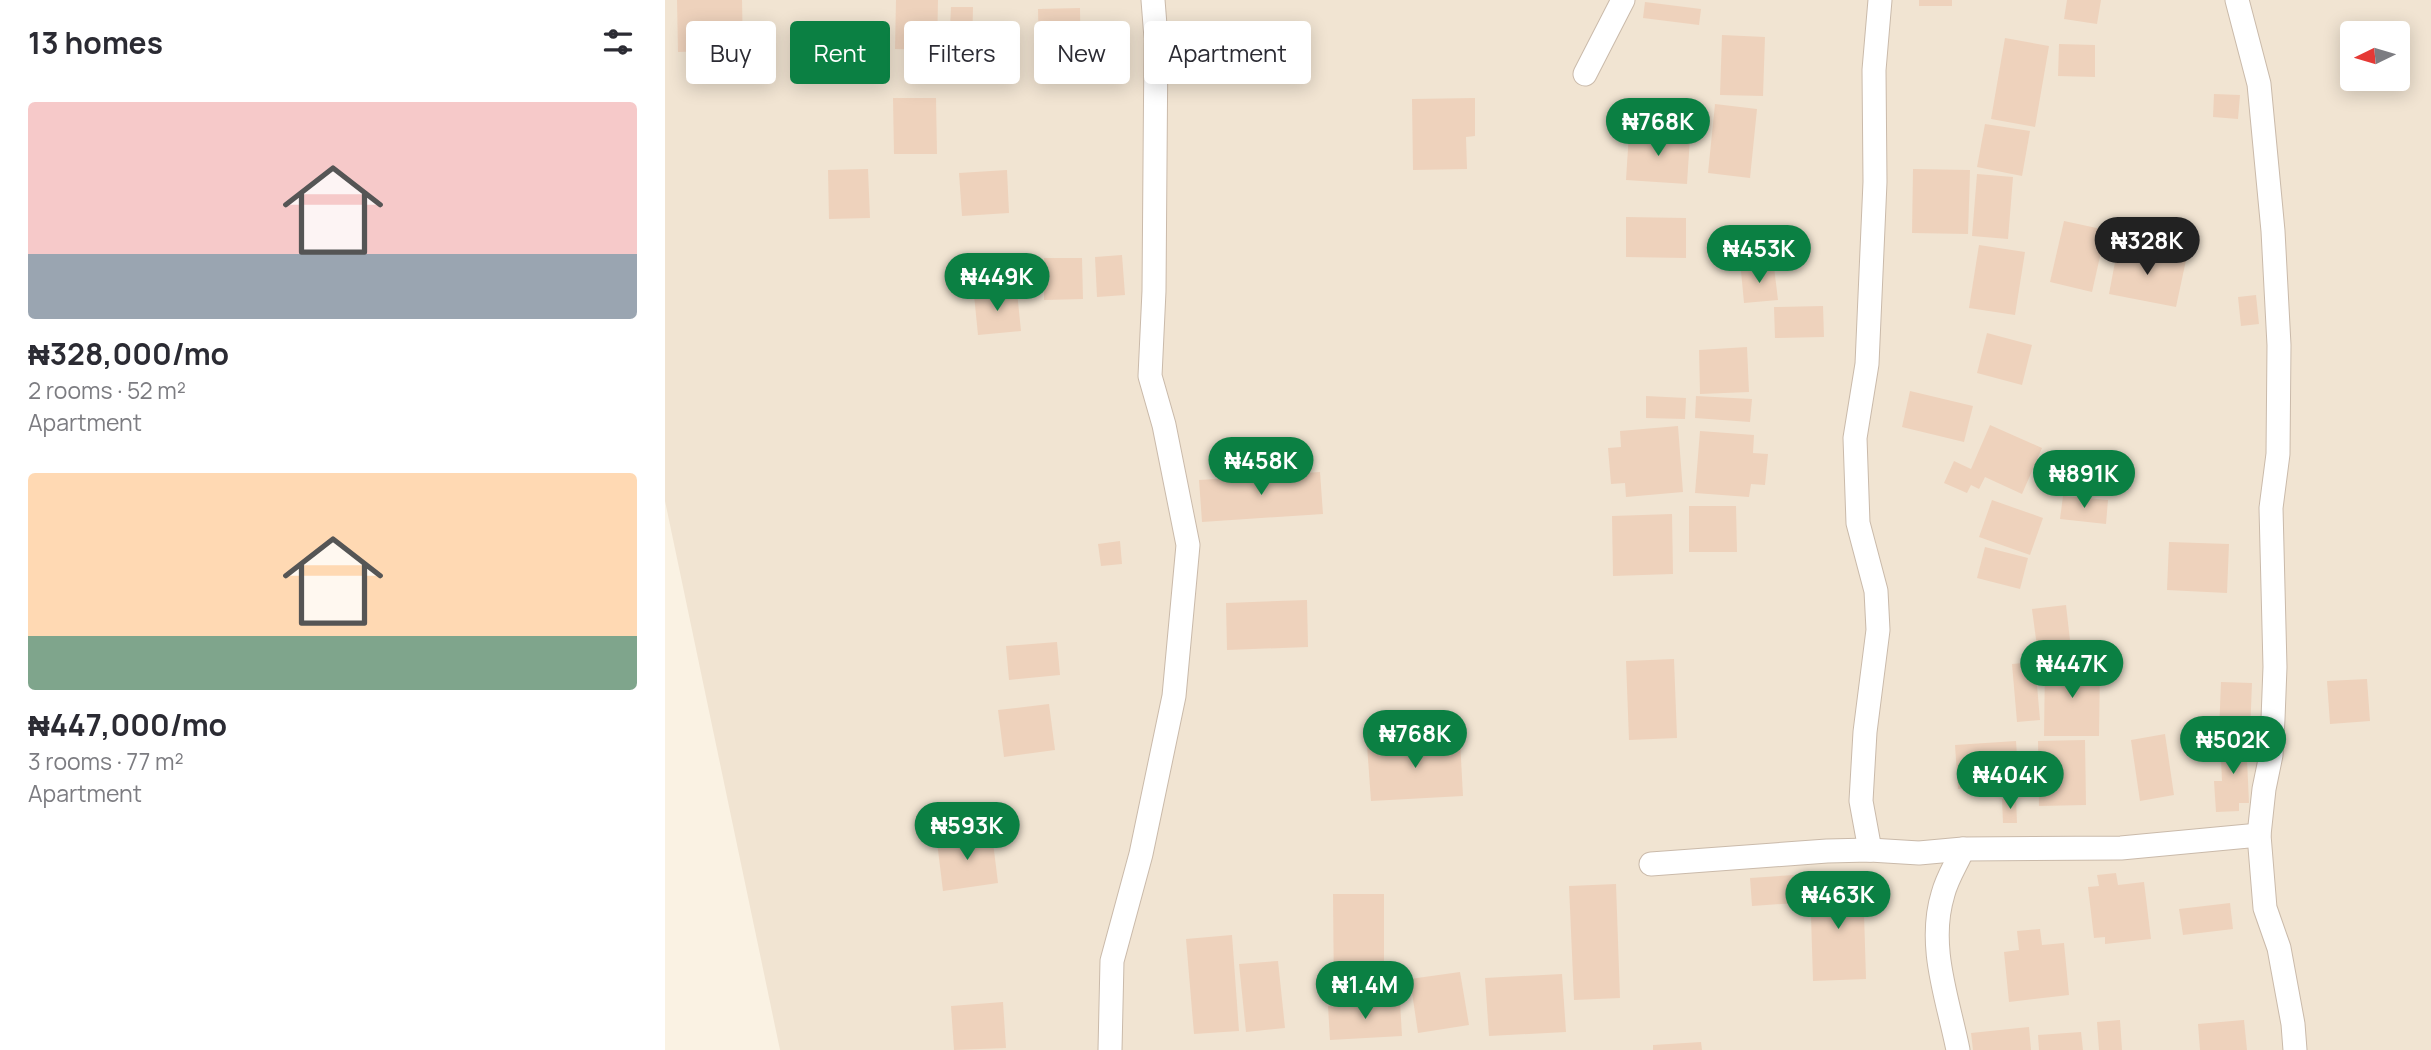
<!DOCTYPE html>
<html lang="en">
<head>
<meta charset="utf-8">
<style>
	:root { --surface:#fff; --page:#f2f2f3; --text:#2b2b33; --muted:#7c7c81; --accent:#0b8043 }
	body { margin:0; font-family:Manrope,sans-serif; background:var(--page); color:var(--text); height:100vh; display:flex; flex-direction:column; font-size:26px; white-space:nowrap }
	* { box-sizing:border-box; margin:0 }
	p { font-size:23px; color:var(--muted) }
	.icon { flex:none; width:38px; height:38px; fill:none; stroke:currentColor; stroke-width:2; stroke-linecap:round; stroke-linejoin:round }
	.map { position:relative; flex:1; overflow:hidden }
	.side { display:flex; flex-direction:column; background:var(--surface); width:665px }
	.side>* { flex:none }
	.top-card { position:absolute; left:21px; top:21px; width:665px; height:63px; display:flex; gap:14px }
	.needle { width:46px; rotate:265deg }
	.buttons { position:absolute; left:1675px; top:21px; display:grid; gap:14px }
	.buttons a { display:grid; place-items:center; width:70px; height:70px; border-radius:7px; background:var(--surface); box-shadow:0 4px 18px #0003; font-size:35px }
	.price { position:absolute; translate:-50% -60px; padding:0 16px; border-radius:24px; background:var(--accent); color:#fff; font-size:23px; line-height:46px; filter:drop-shadow(0 2px 4px #0008) }
	.price::after { content:''; position:absolute; left:50%; top:42px; width:21px; height:16px; margin-left:-10px; background:inherit; clip-path:polygon(0 0,100% 0,50% 100%) }
	.price.selected { background:#222; color:#fff }
	ul { padding:0; list-style:none }
	li { display:grid; align-content:center; gap:14px; height:371px; padding:0 28px }
	li span { display:grid; place-items:center; height:217px; border-radius:7px; color:#555 }
	li>.icon { margin-inline-start:auto }
	span .icon { width:126px; height:126px; fill:#fffc; stroke-width:1 }
	li b { font-size:30px }
	h2 { display:flex; justify-content:space-between; align-items:center; height:84px; padding:0 28px; font-size:30px }
	.pill { padding:0 24px; border-radius:7px; background:var(--surface); box-shadow:0 4px 18px #0003; font-size:24px; line-height:63px }
	.pill.selected { background:var(--accent); color:#fff }
	main { display:flex; flex:1; min-height:0 }
	.map>svg:first-child { display:block }
	.residential { fill:#f1e4d2; fill-rule:evenodd }
	.building { fill:#eed2bc }
	.lines { fill:none; stroke-linecap:round; stroke-linejoin:round }
	.minor-casing { stroke:#cabaaa; stroke-width:25 }
	.minor { stroke:#fff; stroke-width:23 }
</style>
</head>
<body>
<main>
<section class="side">
<h2>13 homes<svg class="icon" aria-label="filters" viewBox="0 0 24 24"><path d="M4 7h16M4 17h16"/><circle cx="9" cy="7" r="2"/><circle cx="15" cy="17" r="2"/></svg></h2>
<ul>
<li><span style="background:linear-gradient(#f6c9c9 70%,#9aa5b1 0)"><svg class="icon" aria-label="home" viewBox="0 0 24 24"><path d="M3 11l9-7 9 7M6 9v11h12V9"/></svg></span><div><b>₦328,000/mo</b><p>2 rooms · 52 m²</p><p>Apartment</p></div></li>
<li><span style="background:linear-gradient(#ffd9b3 75%,#7fa58c 0)"><svg class="icon" aria-label="home" viewBox="0 0 24 24"><path d="M3 11l9-7 9 7M6 9v11h12V9"/></svg></span><div><b>₦447,000/mo</b><p>3 rooms · 77 m²</p><p>Apartment</p></div></li>
</ul>
</section>
<div class="map">
<svg width="1766" height="1050" viewBox="0 0 1766 1050">
	<rect width="100%" height="100%" fill="#faf2e3"/>
	<path class="residential" d="M 0,0 L 1766,0 L 1766,1050 L 115,1050 L 0,501 ZM 1687,33 L 1732,33 L 1732,79 L 1687,79 Z"/>
	<g class="building">
		<path d="M 12,0 L 77,0 L 78,50 L 13,52 Z"/>
		<path d="M 231,0 L 273,0 L 272,50 L 230,49 Z"/>
		<rect x="1254" y="0" width="33" height="6"/>
		<path d="M 1402,0 L 1436,0 L 1432,24 L 1399,19 Z"/>
		<path d="M 980,2 L 1036,9 L 1034,25 L 978,18 Z"/>
		<path d="M 286,7 L 308,7 L 307,52 L 284,51 Z"/>
		<path d="M 415,8 L 416,75 L 390,76 L 390,63 L 374,63 L 373,9 Z"/>
		<path d="M 1057,35 L 1100,37 L 1098,96 L 1055,95 Z"/>
		<path d="M 1340,38 L 1384,46 L 1370,127 L 1326,119 Z"/>
		<path d="M 1394,44 L 1430,45 L 1430,77 L 1393,76 Z"/>
		<path d="M 1549,94 L 1575,95 L 1573,119 L 1548,117 Z"/>
		<path d="M 228,98 L 271,98 L 272,154 L 229,154 Z"/>
		<path d="M 810,98 L 810,136 L 801,137 L 802,169 L 748,170 L 747,99 Z"/>
		<path d="M 1050,104 L 1092,109 L 1085,178 L 1043,173 Z"/>
		<path d="M 1320,124 L 1365,131 L 1357,176 L 1312,167 Z"/>
		<path d="M 964,133 L 1025,137 L 1022,184 L 961,180 Z"/>
		<path d="M 203,169 L 205,218 L 164,219 L 163,170 Z"/>
		<path d="M 1248,169 L 1305,170 L 1303,234 L 1247,233 Z"/>
		<path d="M 342,170 L 344,213 L 297,216 L 294,173 Z"/>
		<path d="M 1312,174 L 1348,177 L 1343,239 L 1307,236 Z"/>
		<path d="M 961,217 L 1021,218 L 1021,258 L 961,257 Z"/>
		<path d="M 1399,221 L 1441,230 L 1427,292 L 1385,282 Z"/>
		<path d="M 1314,245 L 1360,252 L 1350,315 L 1304,308 Z"/>
		<path d="M 1453,246 L 1521,260 L 1511,307 L 1444,294 Z"/>
		<path d="M 356,253 L 358,285 L 299,290 L 297,257 Z"/>
		<path d="M 457,255 L 460,295 L 432,297 L 430,257 Z"/>
		<path d="M 379,258 L 417,258 L 418,299 L 379,300 Z"/>
		<path d="M 1109,267 L 1113,300 L 1079,303 L 1076,271 Z"/>
		<path d="M 352,292 L 356,331 L 313,335 L 309,295 Z"/>
		<path d="M 1591,295 L 1594,324 L 1576,326 L 1573,297 Z"/>
		<path d="M 1158,306 L 1159,337 L 1110,338 L 1109,307 Z"/>
		<path d="M 1322,333 L 1367,345 L 1357,385 L 1312,373 Z"/>
		<path d="M 1082,347 L 1084,392 L 1035,394 L 1034,350 Z"/>
		<path d="M 1245,391 L 1308,406 L 1299,442 L 1237,427 Z"/>
		<path d="M 981,396 L 1021,398 L 1020,419 L 981,418 Z"/>
		<path d="M 1031,396 L 1087,399 L 1085,422 L 1030,418 Z"/>
		<path d="M 1325,425 L 1377,448 L 1357,494 L 1320,477 L 1314,489 L 1306,485 L 1302,493 L 1279,483 L 1289,461 L 1306,469 Z"/>
		<path d="M 1013,426 L 1018,492 L 961,497 L 960,483 L 946,484 L 943,448 L 956,447 L 955,431 Z"/>
		<path d="M 1035,431 L 1089,435 L 1088,453 L 1103,454 L 1100,485 L 1086,484 L 1084,497 L 1030,493 Z"/>
		<path d="M 655,472 L 658,514 L 537,522 L 534,480 Z"/>
		<path d="M 1398,496 L 1443,500 L 1441,524 L 1395,519 Z"/>
		<path d="M 1327,500 L 1378,518 L 1365,555 L 1314,537 Z"/>
		<path d="M 1024,506 L 1071,506 L 1072,552 L 1024,552 Z"/>
		<path d="M 1007,514 L 1008,574 L 948,576 L 947,516 Z"/>
		<path d="M 455,541 L 457,564 L 436,566 L 433,544 Z"/>
		<path d="M 1504,542 L 1564,544 L 1562,593 L 1502,590 Z"/>
		<path d="M 1320,547 L 1363,558 L 1355,589 L 1312,578 Z"/>
		<path d="M 642,600 L 643,647 L 562,650 L 561,603 Z"/>
		<path d="M 1401,605 L 1407,658 L 1374,662 L 1367,609 Z"/>
		<path d="M 392,642 L 395,675 L 344,680 L 341,646 Z"/>
		<path d="M 1009,659 L 1012,738 L 964,740 L 961,661 Z"/>
		<path d="M 1370,662 L 1375,720 L 1352,722 L 1347,664 Z"/>
		<path d="M 1380,665 L 1435,665 L 1434,736 L 1379,736 Z"/>
		<path d="M 1702,679 L 1705,721 L 1665,724 L 1662,681 Z"/>
		<path d="M 1556,682 L 1587,683 L 1585,734 L 1554,733 Z"/>
		<path d="M 384,704 L 390,750 L 339,757 L 333,710 Z"/>
		<path d="M 1500,734 L 1509,795 L 1475,801 L 1466,740 Z"/>
		<path d="M 1581,737 L 1584,803 L 1574,803 L 1574,811 L 1551,812 L 1549,781 L 1557,781 L 1555,739 Z"/>
		<path d="M 795,740 L 798,796 L 706,801 L 702,745 Z"/>
		<path d="M 1420,740 L 1421,805 L 1374,806 L 1373,741 Z"/>
		<path d="M 1351,741 L 1354,785 L 1335,786 L 1336,792 L 1307,794 L 1306,788 L 1293,789 L 1290,745 Z"/>
		<path d="M 1351,798 L 1352,823 L 1338,823 L 1337,799 Z"/>
		<path d="M 327,834 L 333,883 L 278,891 L 272,842 Z"/>
		<path d="M 1451,873 L 1453,885 L 1479,882 L 1486,939 L 1440,944 L 1440,937 L 1429,938 L 1423,887 L 1434,886 L 1432,875 Z"/>
		<path d="M 1129,875 L 1131,903 L 1087,906 L 1085,878 Z"/>
		<path d="M 1198,880 L 1201,979 L 1148,981 L 1145,883 Z"/>
		<path d="M 951,884 L 955,998 L 909,1000 L 904,886 Z"/>
		<path d="M 668,894 L 719,894 L 719,996 L 669,997 Z"/>
		<path d="M 1565,903 L 1568,929 L 1518,935 L 1514,909 Z"/>
		<path d="M 1375,929 L 1377,945 L 1399,943 L 1404,995 L 1344,1002 L 1339,952 L 1354,950 L 1352,931 Z"/>
		<path d="M 567,935 L 574,1031 L 529,1034 L 521,939 Z"/>
		<path d="M 613,961 L 620,1028 L 581,1032 L 574,964 Z"/>
		<path d="M 795,972 L 804,1025 L 753,1033 L 745,979 Z"/>
		<path d="M 897,974 L 901,1032 L 824,1036 L 820,978 Z"/>
		<path d="M 338,1002 L 341,1048 L 289,1050 L 286,1006 Z"/>
		<path d="M 735,1002 L 737,1036 L 665,1040 L 663,1006 Z"/>
		<path d="M 1455,1020 L 1457,1050 L 1434,1050 L 1432,1022 Z"/>
		<path d="M 1579,1020 L 1582,1050 L 1535,1050 L 1533,1024 Z"/>
		<path d="M 1364,1027 L 1366,1050 L 1308,1050 L 1306,1033 Z"/>
		<path d="M 1416,1032 L 1418,1050 L 1374,1050 L 1373,1035 Z"/>
		<path d="M 1036,1042 L 1037,1050 L 988,1050 L 988,1045 Z"/>
	</g>
	<g class="lines">
		<defs>
			<g id="minor">
				<path d="M 1572,0 L 1594,84 L 1608,231 L 1614,345 L 1613,454 L 1606,508 L 1610,667 L 1608,719 L 1606,755 L 1599,789 L 1594,835 L 1600,908 L 1614,948 L 1628,1024 L 1630,1050"/>
				<path d="M 920,74 L 958,0"/>
				<path d="M 1205,850 L 1196,801 L 1200,732 L 1213,630 L 1211,591 L 1193,523 L 1190,438 L 1202,364 L 1210,182 L 1209,70 L 1215,0"/>
				<path d="M 986,864 L 1162,851 L 1205,850 L 1254,853 L 1298,849 L 1456,848 L 1594,835"/>
				<path d="M 445,1050 L 447,961 L 476,854 L 509,696 L 523,545 L 499,425 L 485,376 L 489,291 L 491,38 L 488,0"/>
				<path d="M 1293,1050 C 1283,999 1262,946 1278,894 C 1282,878 1292,863 1298,849"/>
			</g>
		</defs>
		<use href="#minor" class="minor-casing"/>
		<use href="#minor" class="minor"/>
	</g>
</svg>
<div class="buttons">
<a><svg class="needle" viewBox="-14 -14 28 28"><path d="M0-13l5 13h-10z" fill="#e53935"/><path d="M0 13l5-13h-10z" fill="#7c7c81"/></svg></a>
</div>
<b class="price" style="left:993px;top:158px">₦768K</b>
<b class="price selected" style="left:1482px;top:277px">₦328K</b>
<b class="price" style="left:1094px;top:285px">₦453K</b>
<b class="price" style="left:332px;top:313px">₦449K</b>
<b class="price" style="left:596px;top:497px">₦458K</b>
<b class="price" style="left:1419px;top:510px">₦891K</b>
<b class="price" style="left:1407px;top:700px">₦447K</b>
<b class="price" style="left:750px;top:770px">₦768K</b>
<b class="price" style="left:1568px;top:776px">₦502K</b>
<b class="price" style="left:1345px;top:811px">₦404K</b>
<b class="price" style="left:302px;top:862px">₦593K</b>
<b class="price" style="left:1173px;top:931px">₦463K</b>
<b class="price" style="left:700px;top:1021px">₦1.4M</b>
<div class="top-card">
<a class="pill">Buy</a>
<a class="pill selected">Rent</a>
<a class="pill">Filters</a>
<a class="pill">New</a>
<a class="pill">Apartment</a>
</div>
</div>
</main>
</body>
</html>
